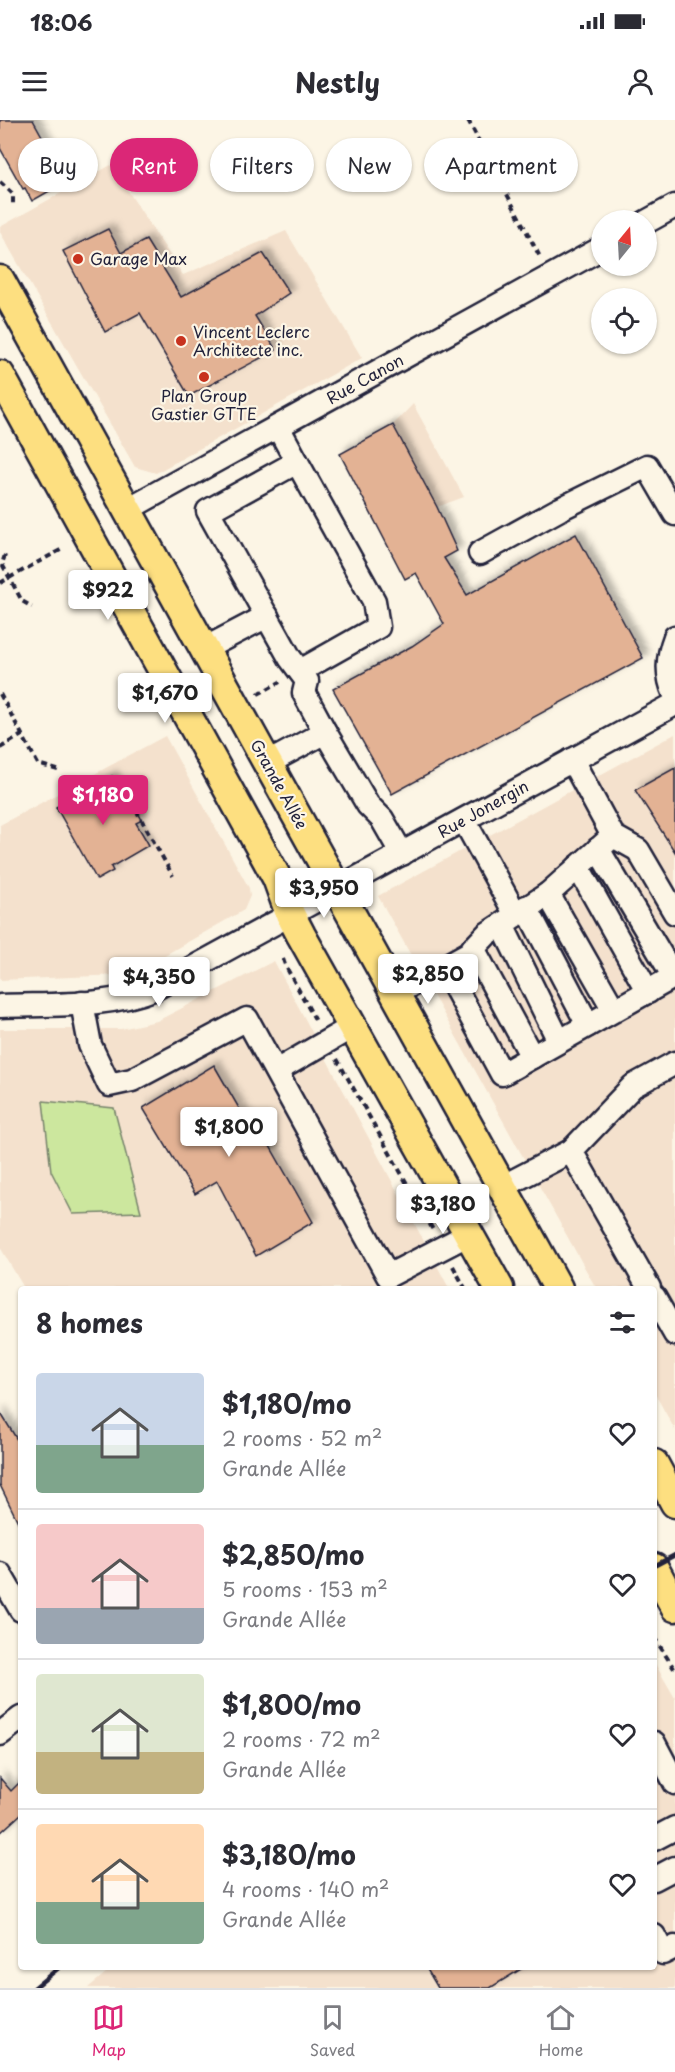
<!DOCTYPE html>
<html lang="en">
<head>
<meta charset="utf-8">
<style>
	:root { --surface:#fff; --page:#f7f7f7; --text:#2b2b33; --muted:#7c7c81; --line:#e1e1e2; --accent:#db2777 }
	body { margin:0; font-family:"Playpen Sans",sans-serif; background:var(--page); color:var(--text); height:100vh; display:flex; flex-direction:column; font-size:22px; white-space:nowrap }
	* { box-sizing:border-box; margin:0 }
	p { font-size:20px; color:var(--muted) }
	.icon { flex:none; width:33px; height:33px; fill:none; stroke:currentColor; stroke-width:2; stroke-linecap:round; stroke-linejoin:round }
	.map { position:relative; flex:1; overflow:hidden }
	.details { position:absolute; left:18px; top:1166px; width:639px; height:684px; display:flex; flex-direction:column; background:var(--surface); border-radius:6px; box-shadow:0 2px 4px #0004 }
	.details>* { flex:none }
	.top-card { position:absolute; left:18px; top:18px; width:639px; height:54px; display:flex; gap:12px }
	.needle { width:39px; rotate:18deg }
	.buttons { position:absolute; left:591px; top:90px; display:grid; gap:12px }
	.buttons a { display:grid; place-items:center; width:66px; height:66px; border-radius:50%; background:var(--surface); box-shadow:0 2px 4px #0004; font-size:30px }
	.price { position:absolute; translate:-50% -51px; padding:0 14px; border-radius:6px; background:#fff; color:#222; font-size:20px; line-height:39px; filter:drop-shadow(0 2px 3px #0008) }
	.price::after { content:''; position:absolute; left:50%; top:36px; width:18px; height:14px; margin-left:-9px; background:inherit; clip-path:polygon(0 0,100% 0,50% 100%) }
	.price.selected { background:var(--accent); color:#fff }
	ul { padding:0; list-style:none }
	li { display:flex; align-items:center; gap:18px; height:150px; padding:0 18px }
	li+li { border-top:2px solid var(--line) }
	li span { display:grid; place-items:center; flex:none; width:168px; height:120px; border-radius:6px; color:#555 }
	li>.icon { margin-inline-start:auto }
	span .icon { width:72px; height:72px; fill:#fffc; stroke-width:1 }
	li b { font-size:26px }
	h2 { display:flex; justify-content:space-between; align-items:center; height:72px; padding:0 18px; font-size:26px }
	.pill { padding:0 21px; border-radius:27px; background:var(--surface); box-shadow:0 2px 4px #0004; font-size:21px; line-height:54px }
	.pill.selected { background:var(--accent); color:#fff }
	.status { display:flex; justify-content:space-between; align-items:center; height:42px; padding:0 30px; background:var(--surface); direction:ltr }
	.status svg { height:16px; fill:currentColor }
	header { display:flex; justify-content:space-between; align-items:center; height:78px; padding:0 18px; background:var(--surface); font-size:27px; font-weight:700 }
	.dock { display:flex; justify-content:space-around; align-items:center; height:84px; border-top:2px solid var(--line); background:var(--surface); font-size:16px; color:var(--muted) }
	.dock a { display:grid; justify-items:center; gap:3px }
	.dock .selected { color:var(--accent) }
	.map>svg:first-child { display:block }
	.built { fill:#f4e1cd }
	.green { fill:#cce79e; stroke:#77846c; stroke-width:1.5 }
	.building { fill:#e3b294; stroke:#22223b; stroke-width:1.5; filter:url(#shadow) }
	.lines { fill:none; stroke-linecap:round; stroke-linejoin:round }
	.minor-casing { stroke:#22223b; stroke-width:27 }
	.major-casing { stroke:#22223b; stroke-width:33 }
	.path { stroke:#22223b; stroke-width:4; stroke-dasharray:6 4.5; stroke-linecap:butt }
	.minor { stroke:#fcf5e5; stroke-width:22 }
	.major { stroke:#fddf80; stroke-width:28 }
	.rail { stroke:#22223b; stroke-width:4.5 }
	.poi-dot { fill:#c8321e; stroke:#fcf5e5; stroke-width:2 }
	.labels { text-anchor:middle; stroke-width:4.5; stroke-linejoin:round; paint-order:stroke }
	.poi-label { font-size:16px; fill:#22223b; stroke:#fcf5e5; text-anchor:start }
	.street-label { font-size:16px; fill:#22223b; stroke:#fcf5e5 }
</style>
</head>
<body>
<div class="status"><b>18:06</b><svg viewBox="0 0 49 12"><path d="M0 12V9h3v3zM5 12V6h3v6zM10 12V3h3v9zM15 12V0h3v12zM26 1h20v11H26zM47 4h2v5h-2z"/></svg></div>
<header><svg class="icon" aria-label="menu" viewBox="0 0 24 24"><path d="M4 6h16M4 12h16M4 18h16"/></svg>Nestly<svg class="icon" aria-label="person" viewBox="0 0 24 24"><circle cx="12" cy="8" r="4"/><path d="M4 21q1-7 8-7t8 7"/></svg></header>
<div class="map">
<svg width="675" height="1868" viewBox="0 0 675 1868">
	<defs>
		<filter id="shadow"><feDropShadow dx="5.5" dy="-5.5" stdDeviation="3" flood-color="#0004"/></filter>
	</defs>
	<rect width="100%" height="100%" fill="#fcf5e5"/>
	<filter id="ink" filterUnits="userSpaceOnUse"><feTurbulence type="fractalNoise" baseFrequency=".0167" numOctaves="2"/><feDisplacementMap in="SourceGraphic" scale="12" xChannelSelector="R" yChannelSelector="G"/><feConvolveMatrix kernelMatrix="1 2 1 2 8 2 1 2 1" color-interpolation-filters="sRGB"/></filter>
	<g filter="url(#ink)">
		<g class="built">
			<path d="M 111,45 L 183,155 L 286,111 L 362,238 L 156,353 L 135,347 L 0,112 L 0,107 Z"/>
			<path d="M 413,284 L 464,377 L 437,387 L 383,418 L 340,334 L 393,305 Z"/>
			<path d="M 675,614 L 675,1310 L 654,1272 L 654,1168 L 596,1168 L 378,776 Z"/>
			<path d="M 165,616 L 249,768 L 250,776 L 244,790 L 151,843 L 120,855 L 0,860 L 0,705 Z"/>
			<path d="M 274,841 L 449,1168 L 24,1168 L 0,1127 L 0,909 L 121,909 L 157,901 Z"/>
			<path d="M 654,1542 L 675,1578 L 675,1868 L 88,1868 L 114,1846 L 654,1846 Z"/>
		</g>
		<path class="green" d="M 43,981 L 114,988 L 141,1092 L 73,1094 L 51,1051 Z"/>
		<g class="building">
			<path d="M 0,0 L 33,0 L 67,61 L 32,81 L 25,68 L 23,69 L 0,28 Z"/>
			<path d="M 108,109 L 121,133 L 146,120 L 181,177 L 263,133 L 289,173 L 255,196 L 276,230 L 189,276 L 140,193 L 105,212 L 63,131 Z"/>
			<path d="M 393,305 L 437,387 L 457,431 L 444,438 L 467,475 L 576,414 L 643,538 L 392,674 L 333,569 L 412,526 L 444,504 L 416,453 L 405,459 L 340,334 Z"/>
			<path d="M 675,648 L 675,732 L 635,670 Z"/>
			<path d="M 112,656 L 126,683 L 131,680 L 142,700 L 136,703 L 149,725 L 111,747 L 113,751 L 97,760 L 56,687 Z"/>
			<path d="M 214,945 L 251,1009 L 258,1005 L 313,1102 L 256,1136 L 217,1061 L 195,1074 L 143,988 Z"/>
			<path d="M 0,1292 L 21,1326 L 21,1408 L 0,1365 Z"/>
			<path d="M 0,1658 L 11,1671 L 21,1661 L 21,1694 L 0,1713 Z"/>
			<path d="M 425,1846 L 526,1846 L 490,1868 L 438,1868 Z"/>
		</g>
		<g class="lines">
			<defs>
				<g id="minor">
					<path d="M 646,102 L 675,86"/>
					<path d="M 278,307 L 297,342 L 208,391 L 290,538 L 307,561 L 304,573 L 325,612 L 368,685 L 382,699 L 402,734"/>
					<path d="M 297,342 L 374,481 L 378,507 L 300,551"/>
					<path d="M 128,389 L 602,128"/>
					<path d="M 480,433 L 560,389 L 647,346 L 675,394"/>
					<path d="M 675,517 C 667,538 666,555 675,575"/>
					<path d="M 204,529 L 267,496"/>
					<path d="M 572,640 L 613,716 L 638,730 L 675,793"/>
					<path d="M 268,643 L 325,612"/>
					<path d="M 464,700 L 516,795"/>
					<path d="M 598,729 L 674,857"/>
					<path d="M 578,747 L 648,872"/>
					<path d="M 548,774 L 614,890"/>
					<path d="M 526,787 L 588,905"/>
					<path d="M 502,805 L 559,921"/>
					<path d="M 473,828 L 532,937"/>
					<path d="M 444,847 L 502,954 L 675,856"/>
					<path d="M 395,874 L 469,833 L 487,814 L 548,774 L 613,716"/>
					<path d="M 82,883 L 90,925 L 109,965 L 132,960 L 247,899 L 388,1156 L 469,1114"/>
					<path d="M 0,886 C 52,884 107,888 156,868 L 675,584"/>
					<path d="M 276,951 L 352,907"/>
					<path d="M 571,1031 L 633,966 L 675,943"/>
					<path d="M 502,1067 L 571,1031 L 649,1168"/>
					<path d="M 654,1177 L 675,1214"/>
					<path d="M 0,1454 L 21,1490"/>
					<path d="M 0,1614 L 21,1598"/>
					<path d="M 654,1623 L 675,1663"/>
					<path d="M 654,1719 L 675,1708"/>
					<path d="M 654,1759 L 675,1748"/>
					<path d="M 654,1816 L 663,1833 L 675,1827"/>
				</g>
				<g id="major">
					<path d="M 0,160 L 558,1168"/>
					<path d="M 0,255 L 277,758 L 290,794 L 301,815 L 499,1168"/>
					<path d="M 654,1344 L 675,1383"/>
					<path d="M 654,1448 L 675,1487"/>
				</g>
			</defs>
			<use href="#minor" class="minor-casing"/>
			<use href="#major" class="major-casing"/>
			<g class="path">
				<path d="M 468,0 L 540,137"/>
				<path d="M 0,62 L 13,74 L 13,84"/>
				<path d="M 5,435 L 2,444 L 22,481 L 32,487"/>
				<path d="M 0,463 L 64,428"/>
				<path d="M 0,574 L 38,644 L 61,651"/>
				<path d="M 258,574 L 280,562"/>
				<path d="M 0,628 L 22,615"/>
				<path d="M 136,690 L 173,756"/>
				<path d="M 283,839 L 285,845 L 317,903"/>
				<path d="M 337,939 L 433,1110"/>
				<path d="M 453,1146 L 465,1168"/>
				<path d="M 654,1517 L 675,1550"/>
			</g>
			<use href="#minor" class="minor"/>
			<use href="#major" class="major"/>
			<g class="rail">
				<path d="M 654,1446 L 675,1435"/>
				<path d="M 34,1868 L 61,1846"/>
			</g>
		</g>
	</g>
	<g class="poi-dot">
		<circle cx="78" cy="139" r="6"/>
		<circle cx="181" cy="221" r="6"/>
		<circle cx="204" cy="257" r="6"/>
	</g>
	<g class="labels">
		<g class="poi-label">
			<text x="90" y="145">Garage Max</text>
			<text x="193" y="218">Vincent Leclerc<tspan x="193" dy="18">Architecte inc.</tspan></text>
			<text x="204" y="282" text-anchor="middle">Plan Group<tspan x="204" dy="18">Gastier GTTE</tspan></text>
		</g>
		<g class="street-label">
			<text transform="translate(365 259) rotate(-29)" y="6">Rue Canon</text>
			<text transform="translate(279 664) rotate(61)" y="6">Grande Allée</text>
			<text transform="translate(483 689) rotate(-29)" y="6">Rue Jonergin</text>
		</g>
	</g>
</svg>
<div class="buttons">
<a><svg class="needle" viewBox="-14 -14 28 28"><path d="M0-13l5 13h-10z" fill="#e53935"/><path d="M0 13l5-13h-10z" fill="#7c7c81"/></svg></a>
<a><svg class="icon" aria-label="locate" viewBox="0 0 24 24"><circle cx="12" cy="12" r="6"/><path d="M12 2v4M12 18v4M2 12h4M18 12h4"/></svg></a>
</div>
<b class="price" style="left:108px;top:501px">$922</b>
<b class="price" style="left:165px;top:604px">$1,670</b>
<b class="price selected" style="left:103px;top:706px">$1,180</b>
<b class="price" style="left:324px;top:799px">$3,950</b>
<b class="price" style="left:428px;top:885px">$2,850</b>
<b class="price" style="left:159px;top:888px">$4,350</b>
<b class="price" style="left:229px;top:1038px">$1,800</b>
<b class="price" style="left:443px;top:1115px">$3,180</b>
<div class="top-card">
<a class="pill">Buy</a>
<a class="pill selected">Rent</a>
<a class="pill">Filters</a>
<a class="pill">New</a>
<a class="pill">Apartment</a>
</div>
<section class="details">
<h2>8 homes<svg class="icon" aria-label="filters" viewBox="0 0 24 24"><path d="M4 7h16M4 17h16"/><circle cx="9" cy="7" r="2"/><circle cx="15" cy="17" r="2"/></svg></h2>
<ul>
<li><span style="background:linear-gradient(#c9d6e8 60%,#7fa58c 0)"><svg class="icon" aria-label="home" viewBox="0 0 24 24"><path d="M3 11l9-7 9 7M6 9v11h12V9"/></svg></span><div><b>$1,180/mo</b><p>2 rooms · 52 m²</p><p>Grande Allée</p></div><svg class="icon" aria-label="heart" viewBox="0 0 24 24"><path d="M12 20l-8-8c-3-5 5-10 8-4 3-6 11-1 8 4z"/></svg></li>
<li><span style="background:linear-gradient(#f6c9c9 70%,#9aa5b1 0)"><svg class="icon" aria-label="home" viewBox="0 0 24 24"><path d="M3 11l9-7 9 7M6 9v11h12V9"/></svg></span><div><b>$2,850/mo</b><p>5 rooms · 153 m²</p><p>Grande Allée</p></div><svg class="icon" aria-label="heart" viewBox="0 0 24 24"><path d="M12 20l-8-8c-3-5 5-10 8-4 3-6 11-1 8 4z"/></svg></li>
<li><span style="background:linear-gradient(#dfe7d0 65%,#c2b280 0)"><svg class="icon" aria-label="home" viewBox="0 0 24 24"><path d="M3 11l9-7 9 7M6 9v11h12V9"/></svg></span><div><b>$1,800/mo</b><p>2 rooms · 72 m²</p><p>Grande Allée</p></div><svg class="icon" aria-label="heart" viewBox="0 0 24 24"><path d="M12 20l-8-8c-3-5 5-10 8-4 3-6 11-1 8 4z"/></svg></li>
<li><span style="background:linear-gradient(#ffd9b3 65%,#7fa58c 0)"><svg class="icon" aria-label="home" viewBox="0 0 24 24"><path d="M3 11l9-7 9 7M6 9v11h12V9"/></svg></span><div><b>$3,180/mo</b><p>4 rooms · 140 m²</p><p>Grande Allée</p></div><svg class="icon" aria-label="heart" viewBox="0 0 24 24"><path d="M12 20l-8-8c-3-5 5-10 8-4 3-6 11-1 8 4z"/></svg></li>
</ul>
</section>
</div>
<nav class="dock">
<a class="selected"><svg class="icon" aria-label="map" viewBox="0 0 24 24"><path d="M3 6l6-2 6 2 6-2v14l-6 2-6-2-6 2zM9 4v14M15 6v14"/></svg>Map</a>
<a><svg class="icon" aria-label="saved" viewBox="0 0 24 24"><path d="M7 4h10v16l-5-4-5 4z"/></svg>Saved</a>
<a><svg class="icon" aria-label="home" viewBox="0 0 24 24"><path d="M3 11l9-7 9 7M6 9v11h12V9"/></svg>Home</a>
</nav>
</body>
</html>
